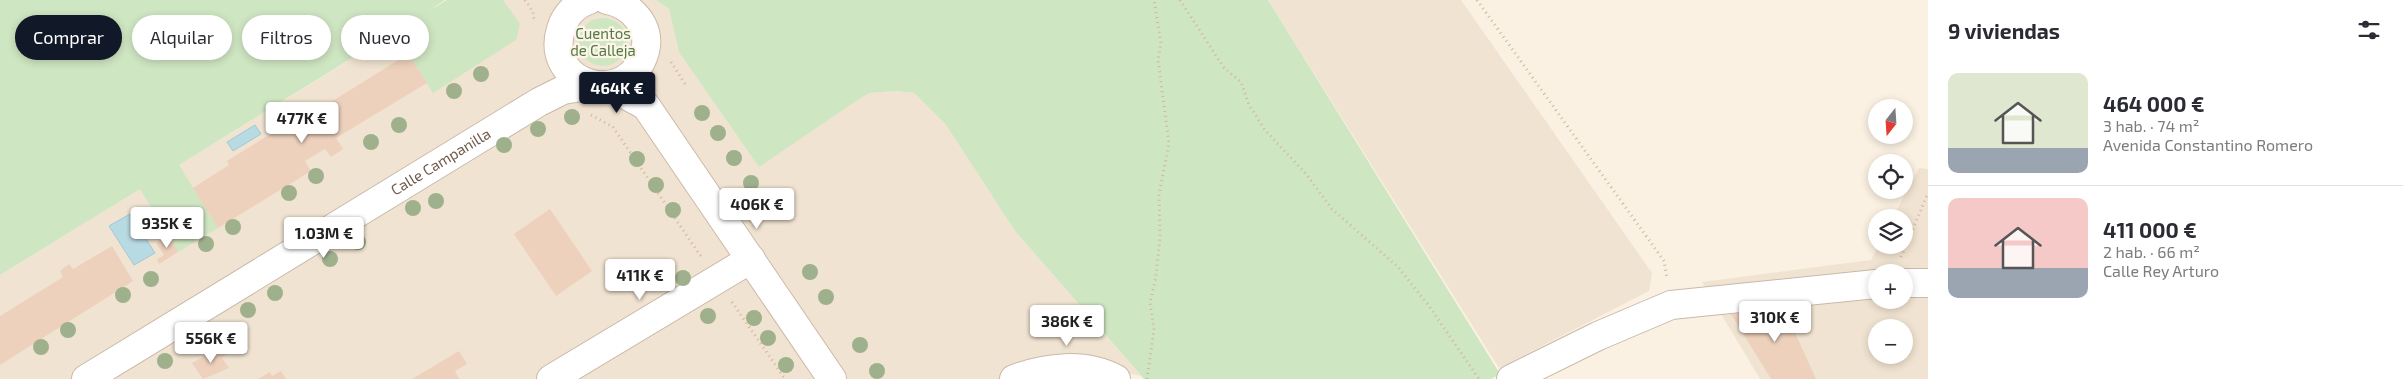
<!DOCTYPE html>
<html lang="es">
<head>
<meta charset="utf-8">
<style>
	:root { --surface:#fff; --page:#f2f2f3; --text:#2b2b33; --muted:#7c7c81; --line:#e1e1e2; --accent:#111827 }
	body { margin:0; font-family:"Exo 2",sans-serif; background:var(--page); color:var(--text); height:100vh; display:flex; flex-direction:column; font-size:19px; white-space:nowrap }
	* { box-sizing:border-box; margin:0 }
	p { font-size:16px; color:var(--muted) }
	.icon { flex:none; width:28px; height:28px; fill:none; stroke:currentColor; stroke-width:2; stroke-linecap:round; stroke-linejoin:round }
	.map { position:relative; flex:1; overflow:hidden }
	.sheet { display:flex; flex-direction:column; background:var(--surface); width:475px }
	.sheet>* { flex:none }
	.top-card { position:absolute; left:15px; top:15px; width:475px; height:45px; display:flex; gap:10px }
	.needle { width:32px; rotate:197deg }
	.tools { position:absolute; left:1868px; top:99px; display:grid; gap:10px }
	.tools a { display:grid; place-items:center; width:45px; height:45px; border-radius:50%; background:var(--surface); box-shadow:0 2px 8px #0003; font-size:25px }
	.price { position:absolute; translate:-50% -42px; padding:0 11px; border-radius:5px; background:#fff; color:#222; font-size:16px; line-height:32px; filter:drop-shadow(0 1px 2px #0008) }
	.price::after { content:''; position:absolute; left:50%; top:30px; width:15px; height:11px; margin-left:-8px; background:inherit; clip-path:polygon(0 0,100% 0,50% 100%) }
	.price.on { background:var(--accent); color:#fff }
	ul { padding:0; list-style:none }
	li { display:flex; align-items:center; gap:15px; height:125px; padding:0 20px }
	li+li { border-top:1px solid var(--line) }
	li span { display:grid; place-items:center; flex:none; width:140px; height:100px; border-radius:10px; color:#555 }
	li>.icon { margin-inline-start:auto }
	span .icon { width:60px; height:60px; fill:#fffc; stroke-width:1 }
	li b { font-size:21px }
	h2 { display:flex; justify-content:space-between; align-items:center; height:60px; padding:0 20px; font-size:21px }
	.chip { padding:0 18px; border-radius:22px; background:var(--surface); box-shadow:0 2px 8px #0003; font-size:18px; line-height:45px }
	.chip.on { background:var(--accent); color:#fff }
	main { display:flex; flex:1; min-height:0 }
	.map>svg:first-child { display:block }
	.residential { fill:#f1e3d1; fill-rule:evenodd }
	.green { fill:#cfe6c2 }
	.water { fill:#b8dae2; stroke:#a0c9d2 }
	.building { fill:#edd1bc }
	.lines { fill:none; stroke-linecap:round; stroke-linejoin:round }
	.street-casing { stroke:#c9b9aa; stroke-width:30 }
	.secondary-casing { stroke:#cdbaa8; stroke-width:30 }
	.path { stroke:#d1b5a0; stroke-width:3; stroke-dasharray:1 4; stroke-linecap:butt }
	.street { stroke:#fff; stroke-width:28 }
	.secondary { stroke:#fff; stroke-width:28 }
	.tree { fill:#9fb08c }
	.labels { text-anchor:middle; stroke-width:4.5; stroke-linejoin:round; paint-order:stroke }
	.park-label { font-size:15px; fill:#547a46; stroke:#fdf6e8 }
	.street-label { font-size:15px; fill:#6f594b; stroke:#fdf6e8 }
</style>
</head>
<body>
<main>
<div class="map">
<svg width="1928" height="379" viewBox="0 0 1928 379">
	<rect width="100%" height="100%" fill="#faf1e2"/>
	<g class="residential">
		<path d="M 447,0 L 656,0 L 669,9 L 679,52 L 853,103 L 870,93 L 895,91 L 914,93 L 946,125 L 1015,231 L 1141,376 L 1081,363 L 1014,374 L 998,379 L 0,379 L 0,275 Z"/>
		<path d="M 1268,0 L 1461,0 L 1652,273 L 1649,291 L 1499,368 Z"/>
		<path d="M 1919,168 L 1928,169 L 1928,379 L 1760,379 L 1702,282 L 1871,260 L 1879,245 L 1904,245 L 1904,218 L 1893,217 ZM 1876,272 L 1904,272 L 1904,300 L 1876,300 ZM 1876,328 L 1904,328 L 1904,355 L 1876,355 Z"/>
	</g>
	<g class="green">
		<path d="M 0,0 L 445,0 L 427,12 L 447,0 L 503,0 L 520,24 L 516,40 L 433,93 L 394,32 L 179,165 L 218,228 L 178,252 L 140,189 L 0,275 Z"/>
		<path d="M 656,0 L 1268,0 L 1500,374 L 1491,379 L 1144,379 L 1015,231 L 946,125 L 914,93 L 895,91 L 870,93 L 853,103 L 759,167 L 679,52 L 669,9 Z"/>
		<circle cx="603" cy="42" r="24"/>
	</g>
	<g class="water">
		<path d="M 255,125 L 261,134 L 233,151 L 227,142 Z"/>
		<path d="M 130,214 L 155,253 L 134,265 L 109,226 Z"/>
	</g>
	<g class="building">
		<path d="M 408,54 L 427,83 L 336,138 L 343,149 L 331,157 L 325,149 L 305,161 L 311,171 L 218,228 L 193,188 L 229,165 L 227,161 L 283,126 L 286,130 Z"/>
		<path d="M 550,209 L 592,271 L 556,296 L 514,234 Z"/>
		<path d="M 169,235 L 178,252 L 159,264 L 157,259 L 164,255 L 156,243 Z"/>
		<path d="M 112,246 L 133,281 L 0,365 L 0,316 L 63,277 L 60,271 L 69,264 L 73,269 Z"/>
		<path d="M 1783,306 L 1816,379 L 1771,379 L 1731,314 Z"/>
		<path d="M 222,347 L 226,354 L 222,358 L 229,368 L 203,379 L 192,363 Z"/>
		<path d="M 459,351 L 467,364 L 455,371 L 459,379 L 412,379 Z"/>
		<path d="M 281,371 L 286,379 L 258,379 L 270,372 L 272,376 Z"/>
	</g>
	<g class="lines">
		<defs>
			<g id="street">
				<path d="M 1904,283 L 1928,283"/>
				<path id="s1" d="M 86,379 L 539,102 L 563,90 L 594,85"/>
				<path d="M 551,379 L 751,259"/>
				<path d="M 1014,379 C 1046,367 1085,362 1116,379"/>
				<path d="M 1511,379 L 1598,336 L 1671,305 L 1876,284"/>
			</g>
			<g id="secondary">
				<path d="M 589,0 C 576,4 565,15 561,29 C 543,86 629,110 645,51 C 652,26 630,4 607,0"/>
				<path d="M 608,85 L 646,106 L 832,379"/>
			</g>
		</defs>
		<use href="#street" class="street-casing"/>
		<use href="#secondary" class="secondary-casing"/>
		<g class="path">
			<path d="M 525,0 L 533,12 L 534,20"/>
			<path d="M 1180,0 L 1224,68 L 1241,82 L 1249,105 L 1265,130 L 1306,174 L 1332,209 L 1398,267 L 1429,306 L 1479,379"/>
			<path d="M 1477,0 L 1664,261 L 1667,279"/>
			<path d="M 671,62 L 687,87"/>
			<path d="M 591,115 L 613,127 L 702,258"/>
			<path d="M 1901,257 L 1928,193"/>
			<path d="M 732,302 L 785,379"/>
			<path d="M 1147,379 L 1154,330 L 1150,302 L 1156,277 L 1160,236 L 1159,195 L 1169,143 L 1158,60 L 1161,43 L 1154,0"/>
		</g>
		<use href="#street" class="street"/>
		<use href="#secondary" class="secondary"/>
	</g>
	<g class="tree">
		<circle cx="481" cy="74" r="8"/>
		<circle cx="454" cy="91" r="8"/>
		<circle cx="702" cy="113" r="8"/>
		<circle cx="572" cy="117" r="8"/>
		<circle cx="399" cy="125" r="8"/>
		<circle cx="538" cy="129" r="8"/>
		<circle cx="718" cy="133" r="8"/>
		<circle cx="371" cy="142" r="8"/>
		<circle cx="504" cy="145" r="8"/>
		<circle cx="734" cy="158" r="8"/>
		<circle cx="637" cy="159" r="8"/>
		<circle cx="316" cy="176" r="8"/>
		<circle cx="751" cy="183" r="8"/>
		<circle cx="656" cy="185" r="8"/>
		<circle cx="289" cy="193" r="8"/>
		<circle cx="436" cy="201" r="8"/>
		<circle cx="413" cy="208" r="8"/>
		<circle cx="768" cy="209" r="8"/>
		<circle cx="673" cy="210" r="8"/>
		<circle cx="233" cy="227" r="8"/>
		<circle cx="358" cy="242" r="8"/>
		<circle cx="206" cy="244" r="8"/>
		<circle cx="330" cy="259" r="8"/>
		<circle cx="810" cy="272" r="8"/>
		<circle cx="683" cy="278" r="8"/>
		<circle cx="151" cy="279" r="8"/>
		<circle cx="275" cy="293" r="8"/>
		<circle cx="123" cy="295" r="8"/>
		<circle cx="826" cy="297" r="8"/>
		<circle cx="248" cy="310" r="8"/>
		<circle cx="708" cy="316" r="8"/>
		<circle cx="754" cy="318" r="8"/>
		<circle cx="68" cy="330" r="8"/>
		<circle cx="768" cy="338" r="8"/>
		<circle cx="192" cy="344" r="8"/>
		<circle cx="860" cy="345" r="8"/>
		<circle cx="41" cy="347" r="8"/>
		<circle cx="165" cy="361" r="8"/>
		<circle cx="786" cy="365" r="8"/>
		<circle cx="877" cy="371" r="8"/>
	</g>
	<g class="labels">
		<g class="park-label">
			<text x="603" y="39">Cuentos<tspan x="603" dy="17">de Calleja</tspan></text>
		</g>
		<g class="street-label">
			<text dy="5" stroke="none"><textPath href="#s1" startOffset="416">Calle Campanilla</textPath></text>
		</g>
	</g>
</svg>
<div class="tools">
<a><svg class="needle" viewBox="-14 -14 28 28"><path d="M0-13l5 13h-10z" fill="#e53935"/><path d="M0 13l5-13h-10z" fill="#7c7c81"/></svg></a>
<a><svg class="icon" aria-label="locate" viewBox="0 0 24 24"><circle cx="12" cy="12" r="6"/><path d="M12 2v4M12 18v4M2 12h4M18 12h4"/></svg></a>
<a><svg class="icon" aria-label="layers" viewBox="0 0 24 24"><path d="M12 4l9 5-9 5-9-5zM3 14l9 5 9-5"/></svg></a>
<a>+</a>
<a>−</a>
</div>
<b class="price on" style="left:617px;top:114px">464K €</b>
<b class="price" style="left:302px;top:144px">477K €</b>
<b class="price" style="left:757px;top:230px">406K €</b>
<b class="price" style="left:167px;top:249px">935K €</b>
<b class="price" style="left:324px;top:259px">1.03M €</b>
<b class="price" style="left:640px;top:301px">411K €</b>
<b class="price" style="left:1775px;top:343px">310K €</b>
<b class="price" style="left:1067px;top:347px">386K €</b>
<b class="price" style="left:211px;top:364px">556K €</b>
<div class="top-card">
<a class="chip on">Comprar</a>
<a class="chip">Alquilar</a>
<a class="chip">Filtros</a>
<a class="chip">Nuevo</a>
</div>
</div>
<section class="sheet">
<h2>9 viviendas<svg class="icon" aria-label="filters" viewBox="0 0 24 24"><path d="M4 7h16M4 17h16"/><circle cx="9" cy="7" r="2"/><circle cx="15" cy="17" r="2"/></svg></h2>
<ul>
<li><span style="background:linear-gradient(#dfe7d0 75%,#9aa5b1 0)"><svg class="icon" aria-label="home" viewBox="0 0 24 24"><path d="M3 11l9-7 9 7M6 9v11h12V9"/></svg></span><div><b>464 000 €</b><p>3 hab. · 74 m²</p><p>Avenida Constantino Romero</p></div></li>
<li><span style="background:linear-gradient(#f6c9c9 70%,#9aa5b1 0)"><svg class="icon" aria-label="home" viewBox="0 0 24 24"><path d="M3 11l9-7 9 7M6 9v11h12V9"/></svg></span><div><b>411 000 €</b><p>2 hab. · 66 m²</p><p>Calle Rey Arturo</p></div></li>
</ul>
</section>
</main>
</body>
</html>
